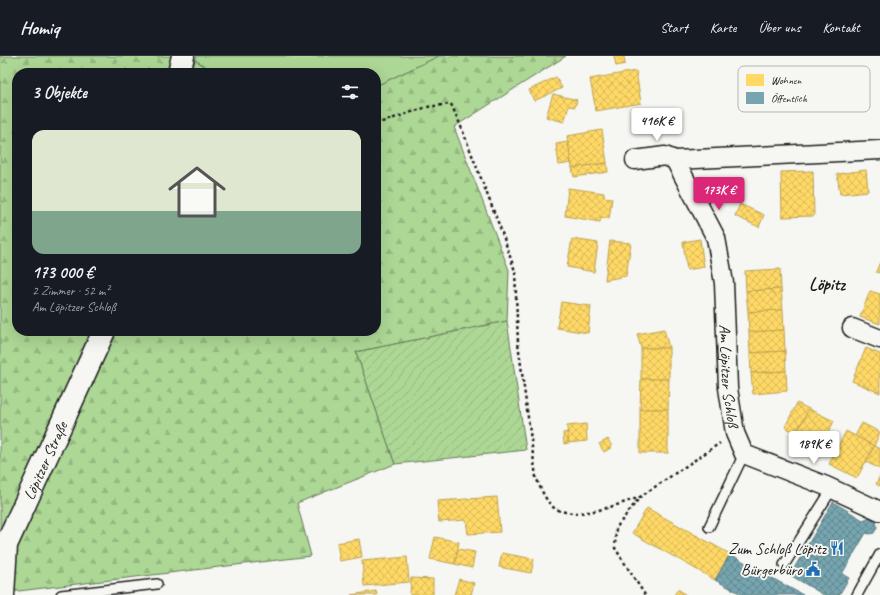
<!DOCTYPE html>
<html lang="de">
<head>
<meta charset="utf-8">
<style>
	:root { --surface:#171b24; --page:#20242c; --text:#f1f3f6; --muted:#9ea1a6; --line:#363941; --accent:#db2777 }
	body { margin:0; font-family:Caveat,sans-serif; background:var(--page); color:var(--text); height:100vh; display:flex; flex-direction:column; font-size:15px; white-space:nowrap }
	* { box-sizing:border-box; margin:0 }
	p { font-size:13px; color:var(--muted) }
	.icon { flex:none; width:22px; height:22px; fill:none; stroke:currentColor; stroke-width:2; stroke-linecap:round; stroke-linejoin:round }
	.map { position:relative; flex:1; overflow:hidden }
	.side { position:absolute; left:12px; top:12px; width:369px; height:268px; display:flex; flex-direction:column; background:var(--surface); border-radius:16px; box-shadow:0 4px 16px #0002 }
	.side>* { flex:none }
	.price { position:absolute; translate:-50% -34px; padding:0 9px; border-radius:4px; background:#fff; color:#222; font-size:13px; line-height:26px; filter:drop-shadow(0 1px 2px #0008) }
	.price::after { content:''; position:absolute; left:50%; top:24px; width:12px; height:9px; margin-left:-6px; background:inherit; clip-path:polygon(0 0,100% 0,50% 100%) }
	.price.on { background:var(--accent); color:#fff }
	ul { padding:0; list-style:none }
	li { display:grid; align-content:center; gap:8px; height:212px; padding:0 20px }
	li+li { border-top:1px solid var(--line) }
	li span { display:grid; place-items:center; height:124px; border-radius:12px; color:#555 }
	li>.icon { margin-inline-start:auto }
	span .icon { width:72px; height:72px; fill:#fffc; stroke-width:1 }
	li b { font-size:17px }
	h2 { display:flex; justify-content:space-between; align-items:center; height:48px; padding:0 20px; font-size:17px }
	header { display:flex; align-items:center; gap:24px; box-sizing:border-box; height:56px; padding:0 20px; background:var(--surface); border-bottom:1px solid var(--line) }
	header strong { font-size:19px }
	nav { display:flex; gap:22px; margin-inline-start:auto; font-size:14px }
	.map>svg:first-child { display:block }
	.grass { fill:#add795; stroke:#647a58 }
	.forest { fill:url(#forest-firs); stroke:#647a58 }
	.garden { fill:url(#garden-furrows); stroke:#647a58 }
	.homes { fill:url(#homes-cross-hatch); stroke:#bba050 }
	.public { fill:url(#public-cross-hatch); stroke:#5b7c83 }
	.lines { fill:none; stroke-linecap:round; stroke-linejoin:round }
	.lane-casing { stroke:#1c1c1c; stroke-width:12 }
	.street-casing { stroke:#1c1c1c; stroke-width:21 }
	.secondary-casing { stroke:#1c1c1c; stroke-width:25 }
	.path { stroke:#1c1c1c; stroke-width:2.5; stroke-dasharray:3 3; stroke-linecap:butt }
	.lane { stroke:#f6f6f2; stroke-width:9 }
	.street { stroke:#f6f6f2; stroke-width:18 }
	.secondary { stroke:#f6f6f2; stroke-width:22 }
	.labels { text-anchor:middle; stroke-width:4; stroke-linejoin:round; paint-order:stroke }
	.street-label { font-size:16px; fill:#1c1c1c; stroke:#f6f6f2 }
	.poi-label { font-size:16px; fill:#1c1c1c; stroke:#f6f6f2; text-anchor:end }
	.quarter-label { font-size:18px; font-weight:bold; fill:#1c1c1c; stroke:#f6f6f2 }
	.key { fill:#f6f6f2; stroke:#b5b5b2; stroke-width:1 }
	.key-label { font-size:11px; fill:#1c1c1c }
</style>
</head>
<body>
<header>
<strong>Homiq</strong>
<nav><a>Start</a><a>Karte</a><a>Über uns</a><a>Kontakt</a></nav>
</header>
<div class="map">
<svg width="880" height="539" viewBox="0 0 880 539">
	<defs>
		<pattern id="forest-firs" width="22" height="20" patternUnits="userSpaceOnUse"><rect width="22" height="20" fill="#add795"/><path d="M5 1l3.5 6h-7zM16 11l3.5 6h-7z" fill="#94b880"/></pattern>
		<pattern id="garden-furrows" width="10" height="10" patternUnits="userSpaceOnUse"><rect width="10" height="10" fill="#add795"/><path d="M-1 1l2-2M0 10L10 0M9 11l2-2" fill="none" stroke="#94b880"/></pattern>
		<pattern id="homes-cross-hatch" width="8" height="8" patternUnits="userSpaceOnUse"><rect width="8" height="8" fill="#ffd966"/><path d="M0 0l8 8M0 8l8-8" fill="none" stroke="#daba58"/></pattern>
		<pattern id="public-cross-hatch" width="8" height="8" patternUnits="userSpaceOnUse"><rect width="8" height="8" fill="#76a5af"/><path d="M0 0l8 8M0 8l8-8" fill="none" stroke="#60868e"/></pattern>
	</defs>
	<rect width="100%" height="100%" fill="#f6f6f2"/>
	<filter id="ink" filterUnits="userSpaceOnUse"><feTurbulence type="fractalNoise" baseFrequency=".025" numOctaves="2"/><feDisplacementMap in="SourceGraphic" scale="8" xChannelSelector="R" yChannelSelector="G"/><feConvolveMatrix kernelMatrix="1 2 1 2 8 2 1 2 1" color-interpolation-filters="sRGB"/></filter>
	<g filter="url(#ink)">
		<path class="grass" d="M 197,0 L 439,0 L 376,30 L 376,17 L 215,17 L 195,4 Z"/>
		<g class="forest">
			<path d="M 0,0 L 174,0 L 171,17 L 17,17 L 17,275 L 95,275 L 0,520 Z"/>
			<path d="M 439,0 L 566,0 L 454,71 L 509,214 L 507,265 L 356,296 L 395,408 L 297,447 L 311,500 L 10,536 L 12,490 L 112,275 L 376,275 L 376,30 Z"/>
			<path d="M 195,4 L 215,17 L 192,17 Z"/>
		</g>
		<path class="garden" d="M 507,265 L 526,394 L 395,408 L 356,296 Z"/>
		<g class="homes">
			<path d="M 614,0 L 624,0 L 625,8 L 616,10 Z"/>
			<path d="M 636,15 L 641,47 L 596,55 L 590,23 Z"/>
			<path d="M 556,21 L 562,32 L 534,45 L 529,34 Z"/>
			<path d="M 553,38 L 577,44 L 575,51 L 569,50 L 564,66 L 546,61 Z"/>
			<path d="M 602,74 L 607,107 L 572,112 L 567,80 Z"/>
			<path d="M 568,86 L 571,107 L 559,109 L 556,88 Z"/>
			<path d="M 607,107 L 608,116 L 574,121 L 572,112 Z"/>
			<path d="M 866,114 L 868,135 L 840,138 L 837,118 Z"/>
			<path d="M 813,115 L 814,160 L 782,161 L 781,116 Z"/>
			<path d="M 568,132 L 604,137 L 604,141 L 612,142 L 609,163 L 601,161 L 600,166 L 565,160 Z"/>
			<path d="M 740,148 L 764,159 L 759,171 L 735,160 Z"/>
			<path d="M 572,183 L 598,187 L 594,216 L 567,211 Z"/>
			<path d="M 700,183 L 704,211 L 687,214 L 683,186 Z"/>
			<path d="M 610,185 L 631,187 L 626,220 L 605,224 Z"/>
			<path d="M 880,206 L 880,217 L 876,216 Z"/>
			<path d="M 780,213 L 781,233 L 746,235 L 745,215 Z"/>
			<path d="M 781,233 L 783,254 L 748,256 L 746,235 Z"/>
			<path d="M 870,235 L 880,238 L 880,268 L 860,261 Z"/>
			<path d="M 561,246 L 591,250 L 588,277 L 557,272 Z"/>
			<path d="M 783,254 L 784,274 L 749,276 L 748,256 Z"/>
			<path d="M 664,273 L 669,292 L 641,292 L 637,278 Z"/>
			<path d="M 784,274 L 785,295 L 750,297 L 749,276 Z"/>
			<rect x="641" y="292" width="28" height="31"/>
			<path d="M 866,292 L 880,298 L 880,337 L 852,325 Z"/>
			<path d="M 785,295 L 786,315 L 751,317 L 750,297 Z"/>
			<path d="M 786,315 L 787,335 L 753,338 L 751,317 Z"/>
			<path d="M 641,323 L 669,323 L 668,353 L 640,353 Z"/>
			<path d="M 797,347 L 809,353 L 796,377 L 785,371 Z"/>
			<rect x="640" y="353" width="28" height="44"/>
			<path d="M 809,353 L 834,365 L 819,395 L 794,382 Z"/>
			<path d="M 862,367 L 880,376 L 874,390 L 855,380 Z"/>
			<path d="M 586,368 L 587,385 L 568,387 L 567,370 Z"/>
			<path d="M 846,375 L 874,390 L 857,422 L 829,408 Z"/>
			<path d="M 568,376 L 568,387 L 564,388 L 563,377 Z"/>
			<path d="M 608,383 L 612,391 L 604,396 L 599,388 Z"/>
			<path d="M 874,390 L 880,393 L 880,413 L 866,406 Z"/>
			<path d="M 880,420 L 880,430 L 876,428 Z"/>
			<path d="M 497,441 L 500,476 L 468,478 L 466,464 L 439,466 L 437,445 Z"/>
			<path d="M 647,452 L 730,498 L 715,524 L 632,477 Z"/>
			<path d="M 435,481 L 459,486 L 455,508 L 430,503 Z"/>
			<path d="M 359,483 L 362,501 L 340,505 L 337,487 Z"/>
			<path d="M 458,493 L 475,496 L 472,512 L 455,508 Z"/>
			<path d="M 502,497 L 534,503 L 531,517 L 499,511 Z"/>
			<path d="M 407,501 L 409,526 L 364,530 L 362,505 Z"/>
			<path d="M 411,522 L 433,523 L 433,539 L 410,539 Z"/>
			<path d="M 459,523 L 474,527 L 471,539 L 454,539 Z"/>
			<path d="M 678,533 L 686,539 L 674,539 Z"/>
			<path d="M 376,535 L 377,539 L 351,539 Z"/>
		</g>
		<g class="public">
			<path d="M 833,446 L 863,464 L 870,461 L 876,465 L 877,471 L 874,477 L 869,478 L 866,477 L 842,518 L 849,522 L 839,539 L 824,539 L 790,519 Z"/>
			<path d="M 730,498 L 781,527 L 803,539 L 743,539 L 715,524 Z"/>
		</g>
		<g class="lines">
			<defs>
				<g id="lane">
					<path d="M 709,471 L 744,398"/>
					<path d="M 784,509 L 832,433"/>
					<path d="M 61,539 L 157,528"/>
					<path d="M 857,539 L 880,498"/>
				</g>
				<g id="street">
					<path id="s1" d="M 880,94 L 675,104 L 716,182 L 724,227 L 728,332 L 735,377 L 744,398 L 826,430 L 880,455"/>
					<path d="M 635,104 L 665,100 L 675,104"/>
					<path d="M 852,272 L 880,283"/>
				</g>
				<g id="secondary">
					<path d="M 179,17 L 183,0"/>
					<path id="s2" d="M 3,539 L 6,489 L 104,275"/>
				</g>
			</defs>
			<use href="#lane" class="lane-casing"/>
			<use href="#street" class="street-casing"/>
			<use href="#secondary" class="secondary-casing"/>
			<g class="path">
				<path d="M 376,68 L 427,51 L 451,48 L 460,68 L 501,174 L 515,215 L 518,287 L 536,421 C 540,431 547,450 558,454 C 581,463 617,449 640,441"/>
				<path d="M 645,539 L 615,492 L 616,472 L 640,441 L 720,387"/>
			</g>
			<use href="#lane" class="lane"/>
			<use href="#street" class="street"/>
			<use href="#secondary" class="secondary"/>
		</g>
	</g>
	<defs>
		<symbol id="restaurant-bare" viewBox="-9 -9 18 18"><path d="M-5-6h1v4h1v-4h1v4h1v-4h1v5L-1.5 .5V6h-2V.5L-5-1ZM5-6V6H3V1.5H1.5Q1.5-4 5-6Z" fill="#1f6fb2" stroke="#f6f6f2" stroke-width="2.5" paint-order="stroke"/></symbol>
		<symbol id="civic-bare" viewBox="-9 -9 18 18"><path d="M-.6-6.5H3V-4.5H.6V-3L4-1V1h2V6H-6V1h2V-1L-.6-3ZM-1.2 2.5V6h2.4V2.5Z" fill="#1f6fb2" stroke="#f6f6f2" stroke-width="2.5" paint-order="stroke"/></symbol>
	</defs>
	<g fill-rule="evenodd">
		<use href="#restaurant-bare" x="827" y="482" width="20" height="20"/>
		<use href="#civic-bare" x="803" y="503" width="20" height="20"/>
	</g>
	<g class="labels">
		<g class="street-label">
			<text dy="6" stroke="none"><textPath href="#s1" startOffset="432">Am Löpitzer Schloß</textPath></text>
			<text dy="6" stroke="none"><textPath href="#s2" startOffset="143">Löpitzer Straße</textPath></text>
		</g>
		<g class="poi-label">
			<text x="826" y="498">Zum Schloß Löpitz</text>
			<text x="802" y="519">Bürgerbüro</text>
		</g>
		<g class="quarter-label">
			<text x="827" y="234">Löpitz</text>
		</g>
	</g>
	<rect x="738" y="10" width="132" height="46" rx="6" class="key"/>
	<rect x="746" y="18" width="18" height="12" fill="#ffd966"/>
	<rect x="746" y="36" width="18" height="12" fill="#76a5af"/>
	<g class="key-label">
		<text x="771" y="28">Wohnen</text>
		<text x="771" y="46">Öffentlich</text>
	</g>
</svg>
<b class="price" style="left:657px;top:86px">416K €</b>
<b class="price on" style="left:719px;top:155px">173K €</b>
<b class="price" style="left:814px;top:409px">189K €</b>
<section class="side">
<h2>3 Objekte<svg class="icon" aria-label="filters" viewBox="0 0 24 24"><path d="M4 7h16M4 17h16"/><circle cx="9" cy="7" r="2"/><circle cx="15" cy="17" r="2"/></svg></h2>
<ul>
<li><span style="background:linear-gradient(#dfe7d0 65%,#7fa58c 0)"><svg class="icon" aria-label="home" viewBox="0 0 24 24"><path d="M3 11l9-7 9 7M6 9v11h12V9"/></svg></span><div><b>173 000 €</b><p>2 Zimmer · 52 m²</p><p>Am Löpitzer Schloß</p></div></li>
</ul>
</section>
</div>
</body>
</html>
